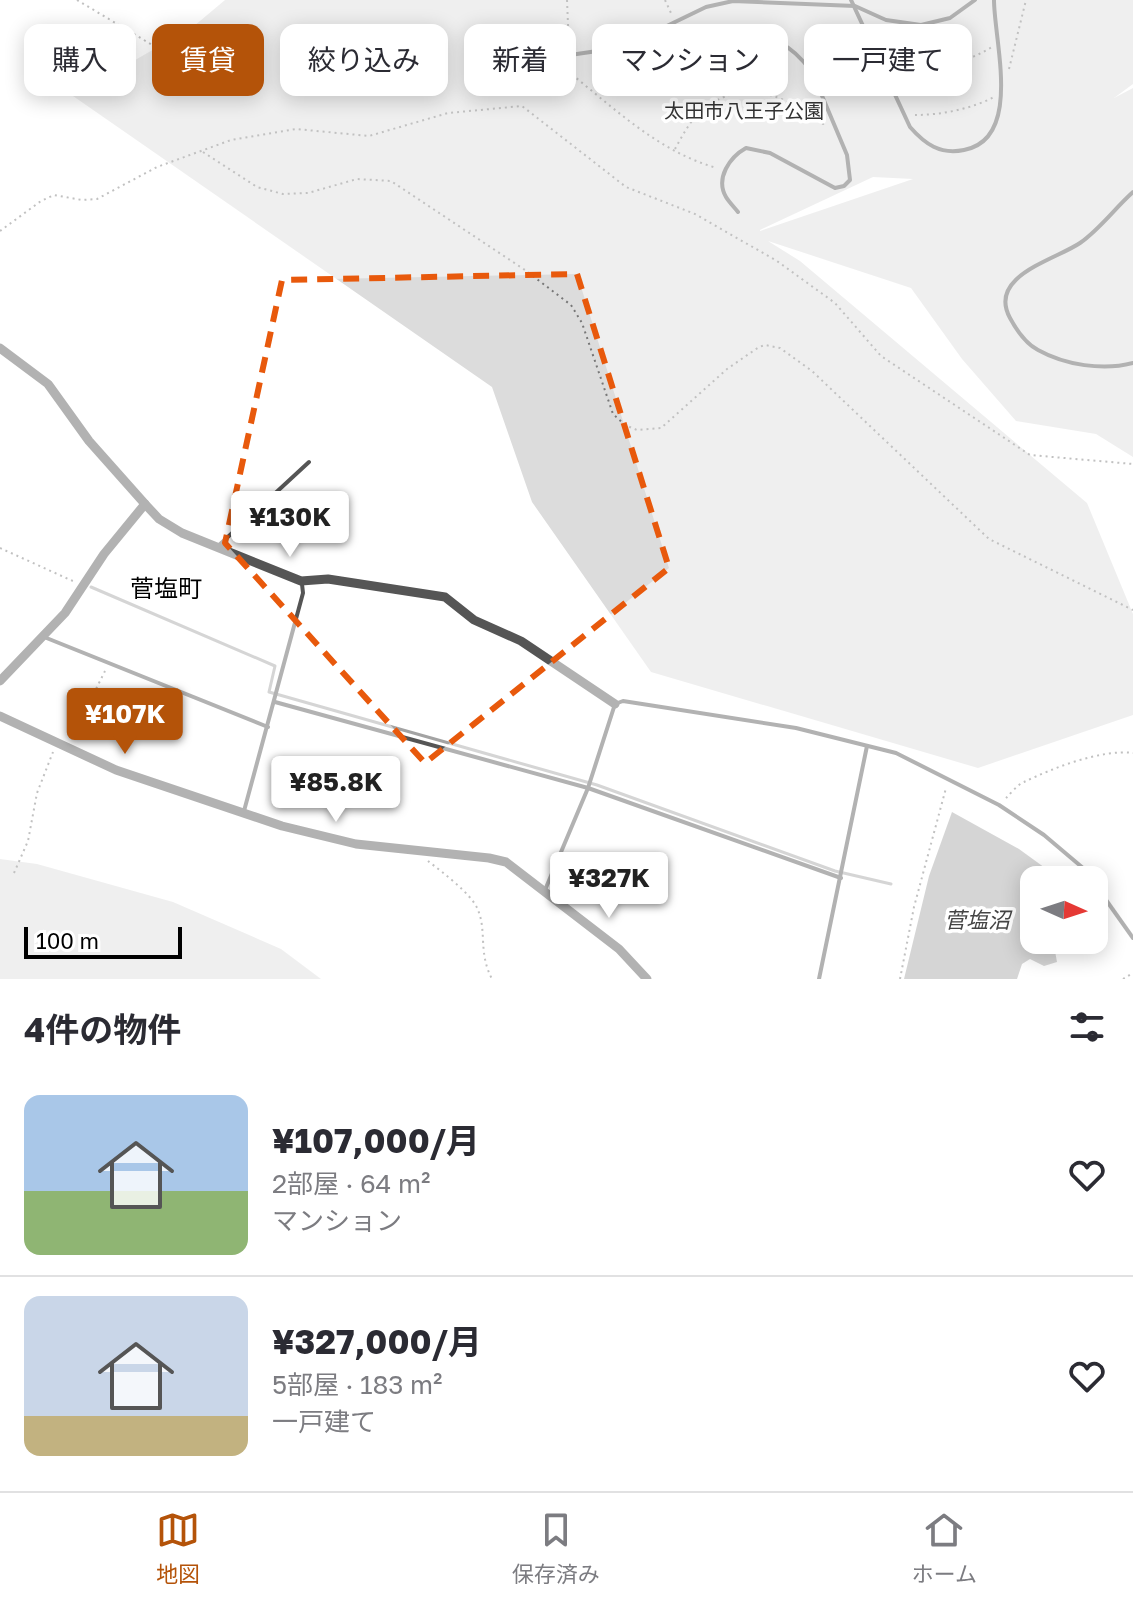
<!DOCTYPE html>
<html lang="ja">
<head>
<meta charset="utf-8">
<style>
	:root { --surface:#fff; --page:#f2f2f3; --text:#2b2b33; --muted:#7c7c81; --line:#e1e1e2; --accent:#b45309 }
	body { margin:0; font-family:"Golos Text","Noto Sans JP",sans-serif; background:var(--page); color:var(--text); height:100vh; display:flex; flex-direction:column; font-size:30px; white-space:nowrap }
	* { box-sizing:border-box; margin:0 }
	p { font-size:26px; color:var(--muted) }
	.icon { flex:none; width:44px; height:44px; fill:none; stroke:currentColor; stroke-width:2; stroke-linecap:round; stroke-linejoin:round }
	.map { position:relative; height:979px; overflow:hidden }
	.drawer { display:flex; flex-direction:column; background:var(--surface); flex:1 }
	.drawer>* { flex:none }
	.top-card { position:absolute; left:24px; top:24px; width:1086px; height:72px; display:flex; gap:16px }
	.needle { width:52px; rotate:93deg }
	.fabs { position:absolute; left:1020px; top:866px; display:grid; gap:16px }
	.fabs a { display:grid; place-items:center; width:88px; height:88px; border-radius:16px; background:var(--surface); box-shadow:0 4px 20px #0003; font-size:40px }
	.scale { position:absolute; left:24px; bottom:20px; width:158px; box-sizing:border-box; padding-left:8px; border:4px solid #000; border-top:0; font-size:22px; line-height:28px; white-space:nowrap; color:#000; -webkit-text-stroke:6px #fff; paint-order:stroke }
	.price { position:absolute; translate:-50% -68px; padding:0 18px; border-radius:8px; background:#fff; color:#222; font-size:26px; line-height:52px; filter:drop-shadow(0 2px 4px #0008) }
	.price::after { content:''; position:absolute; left:50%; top:48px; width:24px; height:18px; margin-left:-12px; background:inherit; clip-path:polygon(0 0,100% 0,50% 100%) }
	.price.selected { background:var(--accent); color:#fff }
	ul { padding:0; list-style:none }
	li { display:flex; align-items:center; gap:24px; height:200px; padding:0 24px }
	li+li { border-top:2px solid var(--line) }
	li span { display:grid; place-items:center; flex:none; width:224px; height:160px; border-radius:16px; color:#555 }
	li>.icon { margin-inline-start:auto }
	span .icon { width:96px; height:96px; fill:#fffc; stroke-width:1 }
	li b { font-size:34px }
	h2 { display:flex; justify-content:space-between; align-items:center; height:96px; padding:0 24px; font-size:34px }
	.chip { padding:0 28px; border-radius:16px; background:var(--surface); box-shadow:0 4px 20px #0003; font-size:28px; line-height:72px }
	.chip.selected { background:var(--accent); color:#fff }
	.menu { display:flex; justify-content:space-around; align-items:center; height:112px; border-top:2px solid var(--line); background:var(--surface); font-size:22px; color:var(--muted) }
	.menu a { display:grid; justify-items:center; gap:4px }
	.menu .selected { color:var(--accent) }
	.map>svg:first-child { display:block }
	.green { fill:#dcdcdc; fill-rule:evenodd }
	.water { fill:#a3a3a3 }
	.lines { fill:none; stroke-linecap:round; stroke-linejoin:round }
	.stream { stroke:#a3a3a3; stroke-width:3 }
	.path { stroke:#777; stroke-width:2; stroke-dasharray:2 4; stroke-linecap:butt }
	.service { stroke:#555; stroke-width:4 }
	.minor { stroke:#555; stroke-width:9 }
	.marked { fill:none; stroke:#e8590c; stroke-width:6; stroke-dasharray:16 10; stroke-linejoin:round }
	.labels { text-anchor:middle; stroke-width:7; stroke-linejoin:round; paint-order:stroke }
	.park-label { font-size:20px; fill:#333; stroke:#fff }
	.water-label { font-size:22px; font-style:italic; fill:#444; stroke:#fff }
	.quarter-label { font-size:24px; fill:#000; stroke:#fff }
</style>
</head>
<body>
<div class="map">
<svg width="1133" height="979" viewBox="0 0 1133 979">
	<rect width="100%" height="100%" fill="#fff"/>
	<g class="green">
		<path d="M 225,0 L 1133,0 L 1133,84 L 1114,98 L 1133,88 L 1133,457 L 1096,434 L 1016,421 L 962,359 L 911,288 L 768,241 L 800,261 L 1087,503 L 1133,614 L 1133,715 L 978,768 L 651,672 L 532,502 L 492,387 L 73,96 L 194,26 ZM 873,177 L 913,179 L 760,231 L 760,230 Z"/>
		<path d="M 0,859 L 37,864 L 173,902 L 281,949 L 321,979 L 0,979 Z"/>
	</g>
	<path class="water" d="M 952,812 L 1019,849 L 1052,873 L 1053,880 L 1034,880 L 1034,940 L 1053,940 L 1057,962 L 1044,966 L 1030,959 L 1022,964 L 1017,979 L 904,979 L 929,876 Z"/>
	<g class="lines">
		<path class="stream" d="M 91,587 L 275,666 L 269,692 L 597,785 L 835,871 L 891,884"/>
		<g class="path">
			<path d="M 77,0 L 154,46"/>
			<path d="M 567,0 L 569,48"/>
			<path d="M 665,0 L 671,13"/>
			<path d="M 570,63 L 570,71 L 575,77 C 618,112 662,153 717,168"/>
			<path d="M 1009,69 L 1026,0"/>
			<path d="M 891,70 C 929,72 960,66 992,47"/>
			<path d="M 915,115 C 941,115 971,109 994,97"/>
			<path d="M 675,149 C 681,138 687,127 695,117 C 700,110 707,106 714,102 C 753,79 791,100 823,124 L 826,123"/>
			<path d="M 203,152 L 257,187 L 283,194 L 308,193 L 357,179 L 391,181 L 525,270 L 571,305 L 582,323 L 613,414 L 625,425 L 637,430 L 661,428 L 727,369 L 759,347 L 765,345 L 780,348 L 812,371 L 989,539 L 1133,610"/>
			<path d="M 0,231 L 41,201 L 54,195 L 82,200 L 97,199 L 157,167 L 231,140 L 296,129 L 369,136 L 448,113 L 522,106 L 626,187 L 695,214 L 777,261 L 835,303 L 881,356 L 1030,455 L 1133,464"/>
			<path d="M 0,548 L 75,582"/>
			<path d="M 72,737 L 105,671"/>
			<path d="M 1006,798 C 1011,793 1017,785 1024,782 C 1053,768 1101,749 1133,753"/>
			<path d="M 428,861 C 442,872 472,894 478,910 C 487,932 478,952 492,979"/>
			<path d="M 14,873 L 28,841 L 37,793 L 53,752"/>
			<path d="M 900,979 L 914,907 L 946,788"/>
			<path d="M 1123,979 L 1133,973"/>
		</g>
		<g class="service">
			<path d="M 851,0 L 910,127 C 925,144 940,155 964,150 C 1023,139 994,41 994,0"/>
			<path d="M 594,53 C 595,65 594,78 608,81 C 623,75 635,61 651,56 C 682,45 749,30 780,43 C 793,49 803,60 812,72 L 847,155 L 850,180 L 844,186 L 835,188 L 770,153 L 746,148 C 730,157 715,178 726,197 C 729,202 734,207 738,212"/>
			<path d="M 570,55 L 611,49 L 642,38 L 706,7 L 733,1 L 855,6 L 886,20 L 921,25 L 950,18 L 975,0"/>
			<path d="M 1133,192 C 1115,208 1100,229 1080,243 C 1055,260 987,276 1010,318 C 1017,331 1025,343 1038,350 C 1065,365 1103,371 1133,363"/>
			<path d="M 218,546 L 309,462"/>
			<path d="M 44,637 L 268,727"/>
			<path d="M 275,702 L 588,788 L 841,878"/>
			<path d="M 244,811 L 303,593 L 302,584"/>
			<path d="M 1094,883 L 1133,938"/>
			<path d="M 545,890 L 588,788 L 615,704 L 623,701 L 796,728 L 896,753 L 999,805 L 1044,835 L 1083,868 L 1092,880"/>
			<path d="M 819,979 L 867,746"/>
		</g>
		<g class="minor">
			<path d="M 0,348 L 48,384 L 89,441 L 145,504 L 159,519 L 182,533 L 301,581 L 328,579 L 445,597 L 474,620 L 521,641 L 615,704"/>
			<path d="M 0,681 L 65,613 L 104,554 L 145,504"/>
			<path d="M 0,716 L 116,770 L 282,826 L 356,844 L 489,858 L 506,862 L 619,949 L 647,979"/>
		</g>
	</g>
	<path d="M0 0H1133V979H0ZM 577,274 L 669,568 L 425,763 L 225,543 L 282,280 Z" fill="#fff" fill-opacity=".55" fill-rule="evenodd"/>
	<path class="marked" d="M 577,274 L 669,568 L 425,763 L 225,543 L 282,280 Z"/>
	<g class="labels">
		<g class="park-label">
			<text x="744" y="118">太田市八王子公園</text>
		</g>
		<g class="water-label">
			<text x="977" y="928">菅塩沼</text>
		</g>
		<g class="quarter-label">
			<text x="166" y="597">菅塩町</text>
		</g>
	</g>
</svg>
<div class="fabs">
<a><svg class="needle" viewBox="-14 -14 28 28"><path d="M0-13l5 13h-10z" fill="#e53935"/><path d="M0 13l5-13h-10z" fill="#7c7c81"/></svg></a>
</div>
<div class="scale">100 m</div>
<b class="price" style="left:290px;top:559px">¥130K</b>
<b class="price selected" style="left:125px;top:756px">¥107K</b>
<b class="price" style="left:336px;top:824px">¥85.8K</b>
<b class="price" style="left:609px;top:920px">¥327K</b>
<div class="top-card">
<a class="chip">購入</a>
<a class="chip selected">賃貸</a>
<a class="chip">絞り込み</a>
<a class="chip">新着</a>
<a class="chip">マンション</a>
<a class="chip">一戸建て</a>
</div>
</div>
<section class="drawer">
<h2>4件の物件<svg class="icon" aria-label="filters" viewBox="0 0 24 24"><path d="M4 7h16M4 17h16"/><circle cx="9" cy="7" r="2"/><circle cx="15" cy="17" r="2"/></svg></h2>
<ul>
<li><span style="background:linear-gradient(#a9c7e8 60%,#8fb573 0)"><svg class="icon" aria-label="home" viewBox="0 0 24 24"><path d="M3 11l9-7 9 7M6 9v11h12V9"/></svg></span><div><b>¥107,000/月</b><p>2部屋 · 64 m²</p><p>マンション</p></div><svg class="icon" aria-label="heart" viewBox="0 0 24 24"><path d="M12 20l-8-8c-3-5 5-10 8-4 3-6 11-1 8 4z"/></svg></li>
<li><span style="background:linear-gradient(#c9d6e8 75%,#c2b280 0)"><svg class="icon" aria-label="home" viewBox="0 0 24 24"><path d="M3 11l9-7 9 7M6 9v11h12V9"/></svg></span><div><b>¥327,000/月</b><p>5部屋 · 183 m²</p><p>一戸建て</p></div><svg class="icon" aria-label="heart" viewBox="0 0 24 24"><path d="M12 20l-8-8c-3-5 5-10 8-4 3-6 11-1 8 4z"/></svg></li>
</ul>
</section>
<nav class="menu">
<a class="selected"><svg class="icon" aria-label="map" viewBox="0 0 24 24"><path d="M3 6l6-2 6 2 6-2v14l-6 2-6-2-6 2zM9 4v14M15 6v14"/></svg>地図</a>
<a><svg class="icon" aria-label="saved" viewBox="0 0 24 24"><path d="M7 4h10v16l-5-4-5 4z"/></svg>保存済み</a>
<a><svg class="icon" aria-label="home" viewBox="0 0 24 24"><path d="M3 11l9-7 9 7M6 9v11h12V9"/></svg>ホーム</a>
</nav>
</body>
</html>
